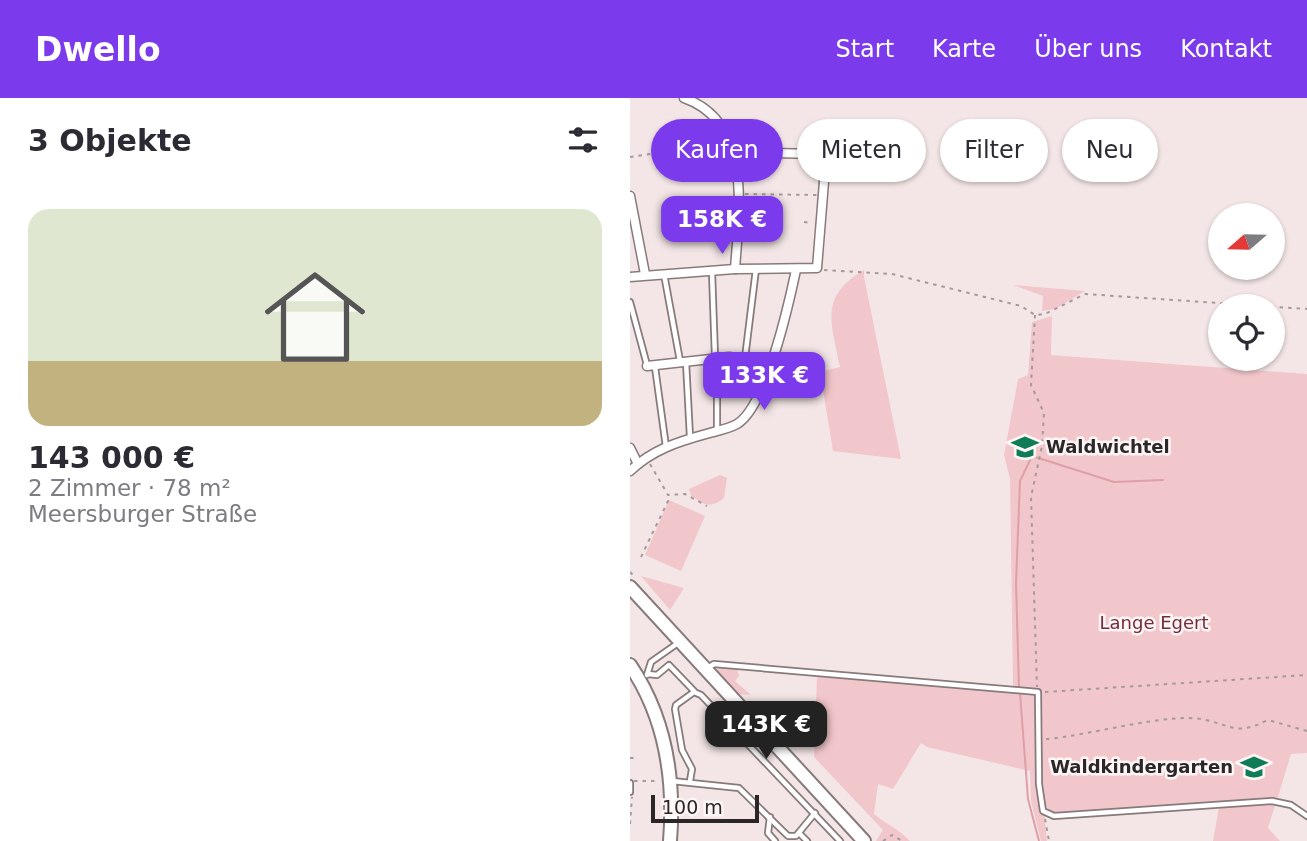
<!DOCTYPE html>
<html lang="de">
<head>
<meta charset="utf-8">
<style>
	:root { --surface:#fff; --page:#f2f2f3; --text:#2b2b33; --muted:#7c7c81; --accent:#7c3aed }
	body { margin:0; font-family:"DejaVu Sans",sans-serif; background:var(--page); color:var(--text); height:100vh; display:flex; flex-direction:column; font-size:26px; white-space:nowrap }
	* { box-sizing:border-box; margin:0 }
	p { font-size:23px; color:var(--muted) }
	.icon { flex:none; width:38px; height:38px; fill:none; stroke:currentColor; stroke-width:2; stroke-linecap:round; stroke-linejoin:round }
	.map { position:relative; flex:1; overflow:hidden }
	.panel { display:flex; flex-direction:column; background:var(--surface); width:630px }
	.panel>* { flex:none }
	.banner { position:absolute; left:21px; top:21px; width:550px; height:63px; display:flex; gap:14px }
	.needle { width:46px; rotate:250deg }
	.fabs { position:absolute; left:578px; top:105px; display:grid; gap:14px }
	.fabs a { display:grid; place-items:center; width:77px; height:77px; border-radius:50%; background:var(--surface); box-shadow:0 2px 5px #0004; font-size:35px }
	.scale { position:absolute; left:21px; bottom:18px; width:108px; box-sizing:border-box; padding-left:7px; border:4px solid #2b2627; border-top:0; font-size:19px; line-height:24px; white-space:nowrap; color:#2b2627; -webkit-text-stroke:5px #fef5f6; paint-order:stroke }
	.price { position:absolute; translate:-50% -60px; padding:0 16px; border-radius:14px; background:var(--accent); color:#fff; font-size:23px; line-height:46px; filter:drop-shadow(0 2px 4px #0008) }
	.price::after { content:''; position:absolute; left:50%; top:42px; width:21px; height:16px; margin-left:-10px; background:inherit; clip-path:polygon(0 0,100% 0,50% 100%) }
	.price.active { background:#222; color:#fff }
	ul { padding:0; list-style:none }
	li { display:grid; align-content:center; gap:14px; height:371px; padding:0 28px }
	li span { display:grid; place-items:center; height:217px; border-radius:21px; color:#555 }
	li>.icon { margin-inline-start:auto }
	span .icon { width:126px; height:126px; fill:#fffc; stroke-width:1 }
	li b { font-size:30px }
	h2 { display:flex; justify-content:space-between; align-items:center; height:84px; padding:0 28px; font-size:30px }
	.chip { padding:0 24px; border-radius:32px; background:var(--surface); box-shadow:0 2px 5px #0004; font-size:24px; line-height:63px }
	.chip.active { background:var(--accent); color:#fff }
	header { display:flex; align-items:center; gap:42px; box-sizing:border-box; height:98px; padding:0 35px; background:var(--accent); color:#fff }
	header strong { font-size:33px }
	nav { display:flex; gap:38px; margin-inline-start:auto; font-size:24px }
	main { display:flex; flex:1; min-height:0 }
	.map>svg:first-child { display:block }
	.green { fill:#f2c7cb }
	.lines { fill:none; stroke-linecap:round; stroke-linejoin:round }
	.stream { stroke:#de9fa7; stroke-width:2 }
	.lane-casing { stroke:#877a7b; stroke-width:8 }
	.street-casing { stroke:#877a7b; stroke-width:11 }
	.secondary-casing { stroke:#877a7b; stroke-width:16 }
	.path { stroke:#a49a9b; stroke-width:2; stroke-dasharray:3.5 5; stroke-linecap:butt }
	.lane { stroke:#fff; stroke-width:4.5 }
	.street { stroke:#fff; stroke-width:8 }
	.secondary { stroke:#fff; stroke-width:12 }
	.labels { text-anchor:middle; stroke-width:5; stroke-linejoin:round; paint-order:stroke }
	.poi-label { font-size:18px; font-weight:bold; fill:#2b2627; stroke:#fef5f6; text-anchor:start }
	.park-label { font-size:18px; fill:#762b3a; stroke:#fef5f6 }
</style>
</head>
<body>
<header>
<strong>Dwello</strong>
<nav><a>Start</a><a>Karte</a><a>Über uns</a><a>Kontakt</a></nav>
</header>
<main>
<section class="panel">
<h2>3 Objekte<svg class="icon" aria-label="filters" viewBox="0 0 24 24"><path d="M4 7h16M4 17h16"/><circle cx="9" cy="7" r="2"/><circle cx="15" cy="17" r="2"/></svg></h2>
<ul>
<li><span style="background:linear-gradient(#dfe7d0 70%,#c2b280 0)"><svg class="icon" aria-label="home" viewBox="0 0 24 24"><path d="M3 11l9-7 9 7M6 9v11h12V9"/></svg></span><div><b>143 000 €</b><p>2 Zimmer · 78 m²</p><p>Meersburger Straße</p></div></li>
</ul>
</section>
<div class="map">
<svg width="677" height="743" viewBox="0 0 677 743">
	<rect width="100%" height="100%" fill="#f4e6e7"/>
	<g class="green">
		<path d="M 234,172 L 234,179 L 271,361 L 203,353 L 190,274 L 210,269 C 202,225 188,199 234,172 Z"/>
		<path d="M 383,187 L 455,193 L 425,211 L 412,213 L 413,198 Z"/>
		<path d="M 422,218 L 421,257 L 677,276 L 677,655 L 661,656 L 647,702 L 430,716 L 420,713 L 413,704 L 417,743 L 411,743 L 401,703 L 400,673 L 297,649 L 291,645 L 263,691 L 248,686 L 244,716 C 256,726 269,731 280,743 L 246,743 L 253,732 L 184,659 L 187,578 L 391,595 L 383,590 L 380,381 L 374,357 L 388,281 L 398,277 L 402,224 Z"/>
		<path d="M 90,377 L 97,380 L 94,400 C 80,411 75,407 61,398 L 59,391 Z"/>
		<path d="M 39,402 L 75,418 L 51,473 L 15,457 Z"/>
		<path d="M 11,478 L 54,490 L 40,512 Z"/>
		<path d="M 89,569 L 107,570 L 109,578 L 105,583 L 121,597 L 105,596 L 87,572 Z"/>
		<path d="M 645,707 L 638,730 L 650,743 L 583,743 L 589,709 Z"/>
	</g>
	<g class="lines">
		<g class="stream">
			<path d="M 389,590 L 386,485 L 390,383 L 402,358 L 484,384 L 533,382"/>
			<path d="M 390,595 L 398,701 L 409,743"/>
		</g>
		<defs>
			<g id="lane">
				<path d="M 82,174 L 85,259"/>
				<path d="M 34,176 L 50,263"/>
				<path d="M 0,204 L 17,267"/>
				<path d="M 115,260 L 126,171"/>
				<path d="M 56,264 L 60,339"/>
				<path d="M 25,269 L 36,349"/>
				<path d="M 87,332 L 87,260"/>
				<path d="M 76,571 L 84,566 L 408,594 L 409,686 L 413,713 L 424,718 L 642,703 L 661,707 L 677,718"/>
				<path d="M 18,576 L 27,577 L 39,567 L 64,593"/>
				<path d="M 17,577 L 21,564 L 48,545"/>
				<path d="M 116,645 L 129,634"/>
				<path d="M 42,683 L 109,690 L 158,738 L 166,738 L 185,715"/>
				<path d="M 60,683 L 62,671 L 52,652 L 45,611 L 46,607 L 64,594 L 71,597 L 210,743"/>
				<path d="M 0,685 L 0,694"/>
				<path d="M 140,719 L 138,735 L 145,743"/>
				<path d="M 169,735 L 177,743"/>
			</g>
			<g id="street">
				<path d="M 54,0 C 123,24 109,113 105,171"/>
				<path d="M 0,98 L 15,176"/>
				<path d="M 0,179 L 105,171 L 187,170 L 196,59 L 187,56 L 104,54"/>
				<path d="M 17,268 L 99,259 L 142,265"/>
				<path d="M 0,350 L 8,366"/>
				<path d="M 0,373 C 22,352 47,344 76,336 C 86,333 98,331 107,326 C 136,309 159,205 166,172"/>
			</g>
			<g id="secondary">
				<path d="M 0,489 L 234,743"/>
				<path d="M 0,567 C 36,620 45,680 40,743"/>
			</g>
		</defs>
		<use href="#lane" class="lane-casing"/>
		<use href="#street" class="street-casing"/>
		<use href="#secondary" class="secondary-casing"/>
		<g class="path">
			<path d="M 0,59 L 28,55 L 97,54"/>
			<path d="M 115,96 L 187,97"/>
			<path d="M 116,120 L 148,121"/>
			<path d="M 174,124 L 182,125"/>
			<path d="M 194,172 L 262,176 L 391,208 L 405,217 L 415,216 L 455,196 L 677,211"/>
			<path d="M 405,217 L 401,287 L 414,315 L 412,348 L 401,399 L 407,589"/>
			<path d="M 20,366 L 38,397 L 55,396 L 77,408"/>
			<path d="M 11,459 L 38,403 L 38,398"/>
			<path d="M 0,474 L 5,479"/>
			<path d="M 415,594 L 677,577"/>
			<path d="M 416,641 C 458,638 541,613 576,622 C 605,629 607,637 638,622 L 677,633"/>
			<path d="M 0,660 L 5,660"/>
			<path d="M 4,683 L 29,683"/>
			<path d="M 415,721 L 419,743"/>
			<path d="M 0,726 L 2,699"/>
			<path d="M 253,743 L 262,737 L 272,743"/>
		</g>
		<use href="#lane" class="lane"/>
		<use href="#street" class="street"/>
		<use href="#secondary" class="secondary"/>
	</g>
	<defs>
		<symbol id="school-bare" viewBox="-9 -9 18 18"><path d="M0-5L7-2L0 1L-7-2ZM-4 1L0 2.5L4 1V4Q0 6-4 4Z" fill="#0f7c58" stroke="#fef5f6" stroke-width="2.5" paint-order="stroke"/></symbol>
	</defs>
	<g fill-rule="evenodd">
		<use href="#school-bare" x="376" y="330" width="38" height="38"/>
		<use href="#school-bare" x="605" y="650" width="38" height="38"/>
	</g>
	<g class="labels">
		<g class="poi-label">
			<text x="416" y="355">Waldwichtel</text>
			<text x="603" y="675" text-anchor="end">Waldkindergarten</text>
		</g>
		<g class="park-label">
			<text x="524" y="531">Lange Egert</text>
		</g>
	</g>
</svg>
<div class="fabs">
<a><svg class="needle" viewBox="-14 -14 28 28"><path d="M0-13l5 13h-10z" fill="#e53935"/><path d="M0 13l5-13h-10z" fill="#7c7c81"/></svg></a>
<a><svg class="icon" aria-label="locate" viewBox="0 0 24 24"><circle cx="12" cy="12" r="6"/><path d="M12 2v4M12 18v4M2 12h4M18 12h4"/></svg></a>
</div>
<div class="scale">100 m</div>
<b class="price" style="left:92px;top:158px">158K €</b>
<b class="price" style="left:134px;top:314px">133K €</b>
<b class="price active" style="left:136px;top:663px">143K €</b>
<div class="banner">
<a class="chip active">Kaufen</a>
<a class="chip">Mieten</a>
<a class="chip">Filter</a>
<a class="chip">Neu</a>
</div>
</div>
</main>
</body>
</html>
